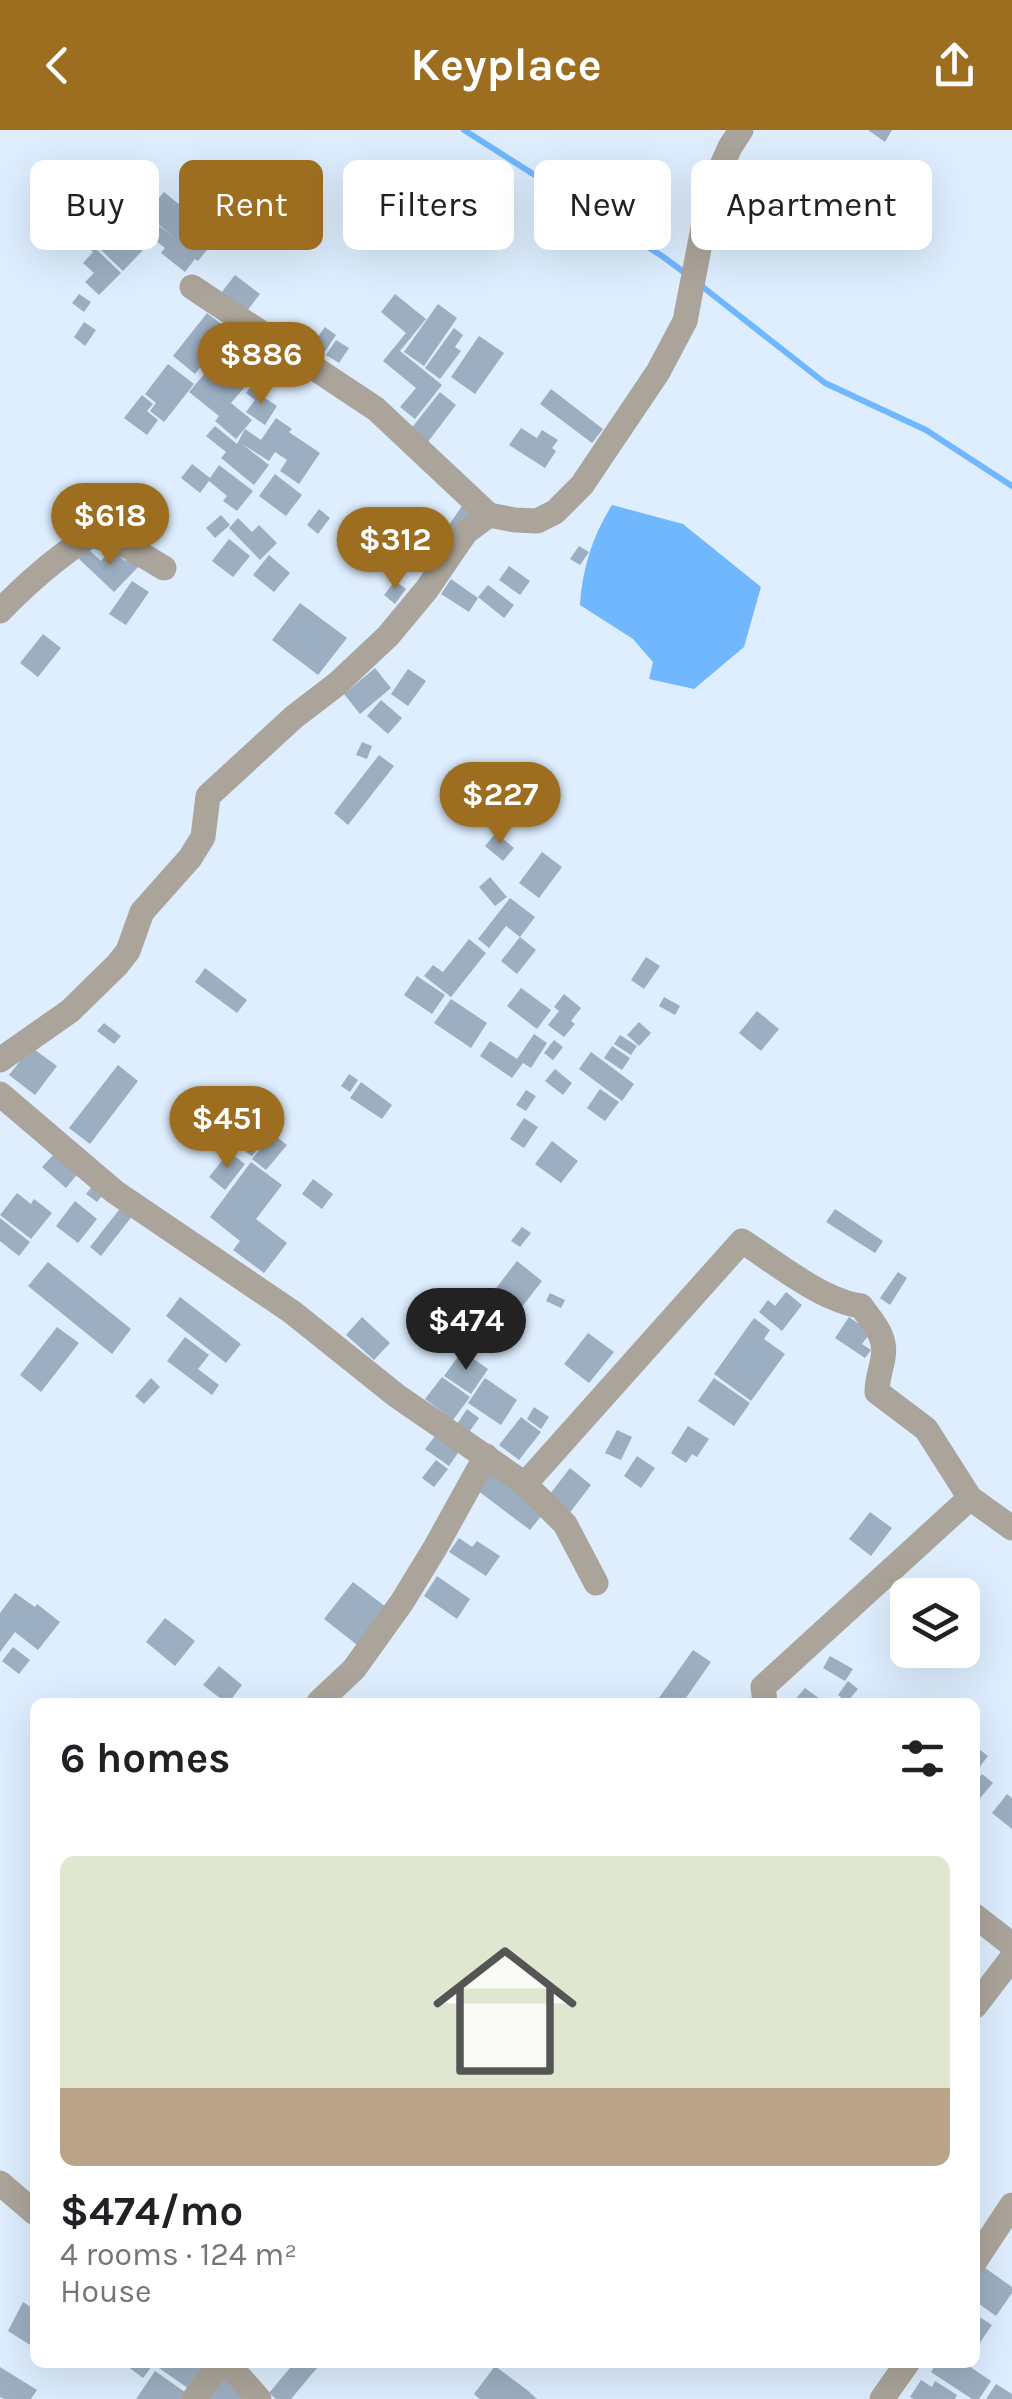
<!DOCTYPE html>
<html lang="en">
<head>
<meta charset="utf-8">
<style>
	:root { --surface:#fff; --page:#f6f6f6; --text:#202124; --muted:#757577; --accent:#9d6d20 }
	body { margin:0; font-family:Karla,sans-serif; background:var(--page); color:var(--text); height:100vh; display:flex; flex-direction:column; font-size:38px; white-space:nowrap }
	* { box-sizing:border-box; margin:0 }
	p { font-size:32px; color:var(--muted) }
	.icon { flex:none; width:55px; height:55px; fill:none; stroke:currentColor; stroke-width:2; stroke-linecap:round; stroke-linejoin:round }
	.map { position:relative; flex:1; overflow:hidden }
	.drawer { position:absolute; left:30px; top:1568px; width:950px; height:670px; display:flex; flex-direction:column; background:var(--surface); border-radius:15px; box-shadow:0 10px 40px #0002 }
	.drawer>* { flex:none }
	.guide { position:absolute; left:30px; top:30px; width:952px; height:90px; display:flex; gap:20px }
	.buttons { position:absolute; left:890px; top:1448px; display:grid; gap:20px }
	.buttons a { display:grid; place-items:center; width:90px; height:90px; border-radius:15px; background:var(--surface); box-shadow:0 10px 40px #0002; font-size:50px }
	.price { position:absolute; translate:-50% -85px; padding:0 22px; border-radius:35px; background:var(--accent); color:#fff; font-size:32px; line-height:65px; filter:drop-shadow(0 2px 5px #0008) }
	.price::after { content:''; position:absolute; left:50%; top:60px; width:30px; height:22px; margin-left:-15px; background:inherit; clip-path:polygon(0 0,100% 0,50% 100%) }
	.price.selected { background:#222; color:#fff }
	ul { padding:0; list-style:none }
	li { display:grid; align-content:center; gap:20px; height:530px; padding:0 30px }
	li span { display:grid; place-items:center; height:310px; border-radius:15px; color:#555 }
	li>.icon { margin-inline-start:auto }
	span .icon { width:180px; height:180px; fill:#fffc; stroke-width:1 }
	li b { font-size:42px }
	h2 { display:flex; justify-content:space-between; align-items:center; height:120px; padding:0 30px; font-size:42px }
	.pill { padding:0 35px; border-radius:15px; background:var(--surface); box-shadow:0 10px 40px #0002; font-size:35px; line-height:90px }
	.pill.selected { background:var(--accent); color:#fff }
	header { display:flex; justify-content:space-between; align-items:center; height:130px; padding:0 30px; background:var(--accent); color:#fff; font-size:45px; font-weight:700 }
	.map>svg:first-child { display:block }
	.water { fill:#70b7fe }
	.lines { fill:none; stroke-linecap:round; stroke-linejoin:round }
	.stream { stroke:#70b7fe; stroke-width:6 }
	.building { fill:#9caec1 }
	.minor { stroke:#aba49a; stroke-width:25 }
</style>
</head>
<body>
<header><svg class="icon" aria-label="back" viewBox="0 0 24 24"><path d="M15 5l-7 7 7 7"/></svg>Keyplace<svg class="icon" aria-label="share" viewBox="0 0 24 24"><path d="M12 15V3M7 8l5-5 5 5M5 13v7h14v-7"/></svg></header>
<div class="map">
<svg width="1012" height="2269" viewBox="0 0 1012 2269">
	<rect width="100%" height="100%" fill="#deeefe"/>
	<path class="water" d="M 612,375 L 683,394 L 761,457 L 744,517 L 694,559 L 649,549 L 653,532 L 633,509 L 580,475 C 582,439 593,405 612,375 Z"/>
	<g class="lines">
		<g class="stream">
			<path d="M 464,0 L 662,126 L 685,143"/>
			<path d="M 699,154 L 825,253 L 926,300 L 1012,356"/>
		</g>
	</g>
	<g class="building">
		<path d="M 868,0 L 892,0 L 885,12 Z"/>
		<path d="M 130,51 L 139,59 L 131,70 L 144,80 L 129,99 L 106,80 Z"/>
		<path d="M 63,54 L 115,98 L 96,119 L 121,143 L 99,165 L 85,152 L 94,143 L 83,133 L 93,122 L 43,77 Z"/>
		<path d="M 142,58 L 155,69 L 146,80 L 133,69 Z"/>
		<path d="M 164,62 L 197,89 L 201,84 L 222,101 L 198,131 L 195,129 L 185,142 L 161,123 L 165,118 L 137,96 L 145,86 L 174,107 L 145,84 Z"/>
		<path d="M 268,64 L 299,88 L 275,119 L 244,95 Z"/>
		<path d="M 121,97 L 144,119 L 123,141 L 100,119 Z"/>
		<path d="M 235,145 L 260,164 L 243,186 L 218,167 Z"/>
		<path d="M 79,164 L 91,172 L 84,182 L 72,173 Z"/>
		<path d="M 395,164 L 426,189 L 400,221 L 442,255 L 415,289 L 400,277 L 416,258 L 383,231 L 406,203 L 381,182 Z"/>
		<path d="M 438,174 L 457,188 L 424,236 L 404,222 Z"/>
		<path d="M 207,183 L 229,200 L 195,244 L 173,226 Z"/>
		<path d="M 84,192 L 96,200 L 85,216 L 74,207 Z"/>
		<path d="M 239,197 L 255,209 L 243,224 L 260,239 L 231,273 L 252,290 L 236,309 L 215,291 L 219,286 L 189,262 L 211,236 L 225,247 L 226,246 L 210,233 Z"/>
		<path d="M 325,197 L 336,205 L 324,223 L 312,215 Z"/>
		<path d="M 454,198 L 463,205 L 455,217 L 461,221 L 440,249 L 425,238 Z"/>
		<path d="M 479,206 L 504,223 L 475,264 L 451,247 Z"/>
		<path d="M 336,210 L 349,218 L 339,233 L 326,225 Z"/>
		<path d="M 256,211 L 267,220 L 257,233 L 246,224 Z"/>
		<path d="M 168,234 L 194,254 L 164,292 L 150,281 L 156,273 L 145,264 Z"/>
		<path d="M 250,258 L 277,276 L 265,295 L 246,282 L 255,270 L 246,263 Z"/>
		<path d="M 551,259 L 603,299 L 592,313 L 540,274 Z"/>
		<path d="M 440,262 L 456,275 L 427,313 L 410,300 Z"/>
		<path d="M 142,265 L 153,274 L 147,281 L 158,290 L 147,305 L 124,288 Z"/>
		<path d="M 276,288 L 292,299 L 289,302 L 320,323 L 299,354 L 280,341 L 287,330 L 275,322 L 269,331 L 242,314 L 269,335 L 254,355 L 221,328 L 226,322 L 206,306 L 215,296 L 237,314 L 245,299 L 261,310 Z"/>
		<path d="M 521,298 L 537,308 L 542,300 L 558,310 L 552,318 L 556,321 L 545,338 L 509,315 Z"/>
		<path d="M 192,334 L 210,348 L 219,335 L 253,361 L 237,381 L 223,371 L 227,366 L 209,351 L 200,363 L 181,348 Z"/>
		<path d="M 275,344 L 302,365 L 286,386 L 259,366 Z"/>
		<path d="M 466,370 L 476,377 L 444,422 L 430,413 L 436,405 L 440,408 Z"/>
		<path d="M 319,379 L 330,388 L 318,404 L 307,395 Z"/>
		<path d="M 221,385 L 230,395 L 215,408 L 206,398 Z"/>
		<path d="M 238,388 L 252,402 L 259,395 L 277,413 L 260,430 L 229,398 Z"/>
		<path d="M 229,409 L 250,426 L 233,447 L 212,431 Z"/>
		<path d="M 579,416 L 589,422 L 580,435 L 570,429 Z"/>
		<path d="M 88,419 L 101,431 L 112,419 L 125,431 L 129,426 L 140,435 L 114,462 L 79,429 Z"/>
		<path d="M 269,425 L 290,443 L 274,462 L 253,445 Z"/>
		<path d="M 509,436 L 530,451 L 520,465 L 499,450 Z"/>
		<path d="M 451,449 L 478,468 L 469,482 L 441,464 Z"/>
		<path d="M 132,451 L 149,462 L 126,495 L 109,484 Z"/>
		<path d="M 395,451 L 406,459 L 395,474 L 384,465 Z"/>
		<path d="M 488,455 L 514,475 L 504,488 L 478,467 Z"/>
		<path d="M 300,473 L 347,508 L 318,545 L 272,510 Z"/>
		<path d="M 43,504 L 61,518 L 38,547 L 20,533 Z"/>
		<path d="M 375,538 L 391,558 L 360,584 L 344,564 Z"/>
		<path d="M 408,539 L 426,551 L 408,576 L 391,564 Z"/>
		<path d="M 381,570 L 402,588 L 388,604 L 367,586 Z"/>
		<path d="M 362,612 L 372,616 L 367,629 L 356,625 Z"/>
		<path d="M 379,625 L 394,636 L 348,695 L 334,683 Z"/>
		<path d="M 496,703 L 514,718 L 503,731 L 485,716 Z"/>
		<path d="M 542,722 L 562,737 L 539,768 L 519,753 Z"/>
		<path d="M 490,747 L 507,767 L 495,776 L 479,757 Z"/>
		<path d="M 510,768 L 535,787 L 520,807 L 506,796 L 489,818 L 478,809 Z"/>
		<path d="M 520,807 L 536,820 L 517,844 L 501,831 Z"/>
		<path d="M 469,809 L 486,823 L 451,867 L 424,846 L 433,835 L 443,842 Z"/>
		<path d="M 646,827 L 660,836 L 644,859 L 631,850 Z"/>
		<path d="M 205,838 L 247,870 L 237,883 L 195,852 Z"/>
		<path d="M 417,846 L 445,865 L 432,884 L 404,865 Z"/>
		<path d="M 521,858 L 551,880 L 537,899 L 507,876 Z"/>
		<path d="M 564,864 L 581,878 L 571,891 L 575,894 L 564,907 L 548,895 L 559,881 L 554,877 Z"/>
		<path d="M 664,867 L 680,876 L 675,885 L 659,876 Z"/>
		<path d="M 451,869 L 487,893 L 471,918 L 434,893 Z"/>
		<path d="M 757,881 L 779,899 L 761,921 L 739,903 Z"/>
		<path d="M 639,892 L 651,903 L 639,916 L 627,905 Z"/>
		<path d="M 104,893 L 121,906 L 114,914 L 97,901 Z"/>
		<path d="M 534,904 L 547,913 L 531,938 L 523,933 L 512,948 L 480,926 L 490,911 L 517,929 Z"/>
		<path d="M 620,905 L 637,916 L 631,925 L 614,914 Z"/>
		<path d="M 554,910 L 563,917 L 553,930 L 544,923 Z"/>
		<path d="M 612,916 L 630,928 L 622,940 L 604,928 Z"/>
		<path d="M 31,917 L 57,936 L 35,965 L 9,945 Z"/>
		<path d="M 591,922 L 634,954 L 622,971 L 579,939 Z"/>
		<path d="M 118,935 L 138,951 L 90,1014 L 69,998 Z"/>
		<path d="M 555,939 L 572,953 L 563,965 L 545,951 Z"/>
		<path d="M 349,944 L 358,950 L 350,962 L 341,956 Z"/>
		<path d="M 361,952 L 392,975 L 382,989 L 350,968 Z"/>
		<path d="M 600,959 L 619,972 L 605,991 L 587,978 Z"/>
		<path d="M 526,960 L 536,966 L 526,981 L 516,975 Z"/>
		<path d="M 524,988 L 538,997 L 524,1018 L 510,1009 Z"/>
		<path d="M 244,1004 L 261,1014 L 252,1026 L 236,1015 Z"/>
		<path d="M 273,1004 L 287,1015 L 266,1040 L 252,1029 Z"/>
		<path d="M 552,1011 L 578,1031 L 561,1053 L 535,1034 Z"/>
		<path d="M 57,1021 L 80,1041 L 66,1058 L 42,1037 Z"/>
		<path d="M 229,1022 L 245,1034 L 225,1060 L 209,1047 Z"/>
		<path d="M 251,1032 L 282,1055 L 256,1089 L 287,1113 L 264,1143 L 233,1120 L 240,1111 L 210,1087 Z"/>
		<path d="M 313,1049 L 333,1064 L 322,1079 L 302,1064 Z"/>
		<path d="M 95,1053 L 106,1061 L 97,1072 L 86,1064 Z"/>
		<path d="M 17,1063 L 31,1074 L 34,1069 L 52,1083 L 31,1109 L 0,1085 Z"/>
		<path d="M 75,1071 L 97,1089 L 78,1113 L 56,1096 Z"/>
		<path d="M 122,1076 L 133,1085 L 101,1126 L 90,1117 Z"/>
		<path d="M 835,1079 L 883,1111 L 875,1123 L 826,1092 Z"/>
		<path d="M 0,1088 L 30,1112 L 19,1126 L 0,1111 Z"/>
		<path d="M 522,1097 L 531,1103 L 520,1117 L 511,1111 Z"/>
		<path d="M 517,1131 L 542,1151 L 518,1182 L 514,1179 L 499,1199 L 477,1183 Z"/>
		<path d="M 48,1132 L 131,1199 L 112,1224 L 28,1156 Z"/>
		<path d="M 898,1142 L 907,1148 L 890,1175 L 880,1168 Z"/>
		<path d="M 786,1162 L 802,1175 L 782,1201 L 759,1182 L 768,1170 L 775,1176 Z"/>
		<path d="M 550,1163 L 565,1170 L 561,1178 L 546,1171 Z"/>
		<path d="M 180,1167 L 241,1214 L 226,1233 L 166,1186 Z"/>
		<path d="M 362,1187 L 390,1213 L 374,1230 L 346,1205 Z"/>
		<path d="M 849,1187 L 871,1202 L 862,1214 L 871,1220 L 865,1228 L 835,1208 Z"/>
		<path d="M 754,1188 L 770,1200 L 764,1209 L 785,1224 L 751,1271 L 714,1244 Z"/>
		<path d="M 57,1197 L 79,1213 L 41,1262 L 20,1245 Z"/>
		<path d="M 588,1203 L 614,1222 L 589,1253 L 564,1234 Z"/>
		<path d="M 185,1207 L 209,1225 L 198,1239 L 219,1255 L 212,1265 L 167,1231 Z"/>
		<path d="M 462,1221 L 488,1239 L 471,1264 L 444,1246 Z"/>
		<path d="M 442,1247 L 470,1267 L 453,1290 L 425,1269 Z"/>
		<path d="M 151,1248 L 160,1257 L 144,1274 L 135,1266 Z"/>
		<path d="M 485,1248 L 517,1270 L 501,1295 L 468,1273 Z"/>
		<path d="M 714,1248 L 750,1273 L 734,1296 L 698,1271 Z"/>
		<path d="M 534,1277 L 549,1287 L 541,1299 L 527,1289 Z"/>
		<path d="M 467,1279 L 479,1288 L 467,1305 L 455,1297 Z"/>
		<path d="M 521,1287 L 541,1302 L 519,1330 L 499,1315 Z"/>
		<path d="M 688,1296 L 709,1309 L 697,1327 L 692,1324 L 686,1333 L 671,1323 Z"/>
		<path d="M 617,1300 L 632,1307 L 621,1330 L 605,1323 Z"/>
		<path d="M 439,1301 L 462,1317 L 449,1336 L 425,1319 Z"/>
		<path d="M 637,1326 L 655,1338 L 641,1358 L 624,1346 Z"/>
		<path d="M 436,1330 L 448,1339 L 434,1357 L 422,1348 Z"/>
		<path d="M 570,1338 L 591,1355 L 568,1385 L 547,1368 Z"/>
		<path d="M 492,1339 L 546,1380 L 530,1400 L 477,1360 Z"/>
		<path d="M 870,1382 L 892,1398 L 871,1426 L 849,1409 Z"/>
		<path d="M 459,1408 L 472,1417 L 477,1411 L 500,1426 L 486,1446 L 449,1422 Z"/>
		<path d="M 437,1446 L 470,1469 L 457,1489 L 424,1466 Z"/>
		<path d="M 353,1452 L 390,1480 L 361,1518 L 324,1489 Z"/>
		<path d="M 15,1463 L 35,1477 L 37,1474 L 60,1492 L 38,1520 L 15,1502 L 0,1522 L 0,1483 Z"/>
		<path d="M 165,1488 L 195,1511 L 175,1536 L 146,1512 Z"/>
		<path d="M 13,1517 L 30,1530 L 19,1544 L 2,1531 Z"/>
		<path d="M 693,1520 L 711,1532 L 683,1572 L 656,1572 Z"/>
		<path d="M 830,1526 L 853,1539 L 845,1551 L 823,1538 Z"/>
		<path d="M 219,1536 L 242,1555 L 229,1572 L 225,1572 L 203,1555 Z"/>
		<path d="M 848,1551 L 858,1559 L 847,1572 L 838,1565 Z"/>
		<path d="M 805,1558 L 820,1569 L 818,1572 L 793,1572 Z"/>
		<path d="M 975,1616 L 988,1626 L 975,1643 Z"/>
		<path d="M 982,1644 L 993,1653 L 975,1674 L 975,1653 Z"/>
		<path d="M 1007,1664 L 1012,1668 L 1012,1699 L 992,1683 Z"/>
		<path d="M 981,2135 L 1012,2157 L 1012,2163 L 996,2186 L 975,2171 L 975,2144 Z"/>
		<path d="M 23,2172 L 35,2180 L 35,2218 L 8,2201 Z"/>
		<path d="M 975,2184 L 992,2195 L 975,2220 Z"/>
		<path d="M 129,2232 L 155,2232 L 143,2248 L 127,2236 Z"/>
		<path d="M 163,2232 L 212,2232 L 192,2261 L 159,2238 Z"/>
		<path d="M 295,2232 L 322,2232 L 291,2269 L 276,2269 L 269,2263 Z"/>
		<path d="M 937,2232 L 963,2232 L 991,2251 L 979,2269 L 972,2269 L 931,2242 Z"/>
		<path d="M 495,2236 L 527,2260 L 537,2269 L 480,2269 L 474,2264 Z"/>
		<path d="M 0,2237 L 37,2260 L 31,2269 L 4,2269 L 0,2267 Z"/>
		<path d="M 155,2241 L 189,2265 L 186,2269 L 136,2269 Z"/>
		<path d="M 216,2241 L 249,2263 L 245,2269 L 197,2269 Z"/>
		<path d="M 921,2250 L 932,2257 L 935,2251 L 957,2265 L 955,2269 L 914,2269 L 910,2267 Z"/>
		<path d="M 996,2254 L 1012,2264 L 1012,2269 L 986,2269 Z"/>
	</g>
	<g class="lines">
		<g class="minor">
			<path d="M 192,157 L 376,279 L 489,385"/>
			<path d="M 0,481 C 28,452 57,427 91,405 L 122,413 L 164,438"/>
			<path d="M 0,930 L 70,881 L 117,835 L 128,821 L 142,782 L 190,728 L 203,707 L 208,666 L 294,587 L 337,554 L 388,506 L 427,459 L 466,402 L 489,385 L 515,390 L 537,391 L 555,382 L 582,355 L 658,242 L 685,191 L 710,62 L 730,17 L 741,0"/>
			<path d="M 0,964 L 115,1062 L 292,1182 L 397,1266 L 525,1354 L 565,1394 L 596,1453"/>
			<path d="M 525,1354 L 742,1111 C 775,1132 822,1171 861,1176 C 873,1193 887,1206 883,1228 C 881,1240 877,1249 877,1262 L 926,1299 L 970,1368 L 1012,1398"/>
			<path d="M 319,1572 L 354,1539 L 402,1472 L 435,1418 L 486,1326"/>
			<path d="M 765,1572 L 763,1557 L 970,1368"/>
			<path d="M 975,1786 L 1012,1815"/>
			<path d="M 975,1876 L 1012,1828"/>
			<path d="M 0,2053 L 35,2083"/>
			<path d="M 975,2131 L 1012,2075"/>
			<path d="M 226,2232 L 259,2269"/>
			<path d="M 194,2269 L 221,2232"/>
			<path d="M 882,2269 L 908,2232"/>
		</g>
	</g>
</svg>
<div class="buttons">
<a><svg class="icon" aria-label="layers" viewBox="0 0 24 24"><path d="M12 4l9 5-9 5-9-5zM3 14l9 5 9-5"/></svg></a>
</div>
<b class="price" style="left:261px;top:277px">$886</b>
<b class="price" style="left:110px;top:438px">$618</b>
<b class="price" style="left:395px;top:462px">$312</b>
<b class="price" style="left:500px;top:717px">$227</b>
<b class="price" style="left:227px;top:1041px">$451</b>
<b class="price selected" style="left:466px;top:1243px">$474</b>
<div class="guide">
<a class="pill">Buy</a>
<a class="pill selected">Rent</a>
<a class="pill">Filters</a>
<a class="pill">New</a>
<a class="pill">Apartment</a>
</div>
<section class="drawer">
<h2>6 homes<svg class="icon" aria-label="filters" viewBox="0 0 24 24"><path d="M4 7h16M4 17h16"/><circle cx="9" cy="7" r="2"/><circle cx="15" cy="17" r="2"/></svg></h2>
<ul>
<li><span style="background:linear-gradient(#dfe7d0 75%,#b9a48a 0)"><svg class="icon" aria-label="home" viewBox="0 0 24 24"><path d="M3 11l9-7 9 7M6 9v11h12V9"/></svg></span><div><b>$474/mo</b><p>4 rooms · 124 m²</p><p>House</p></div></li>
</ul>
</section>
</div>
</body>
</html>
